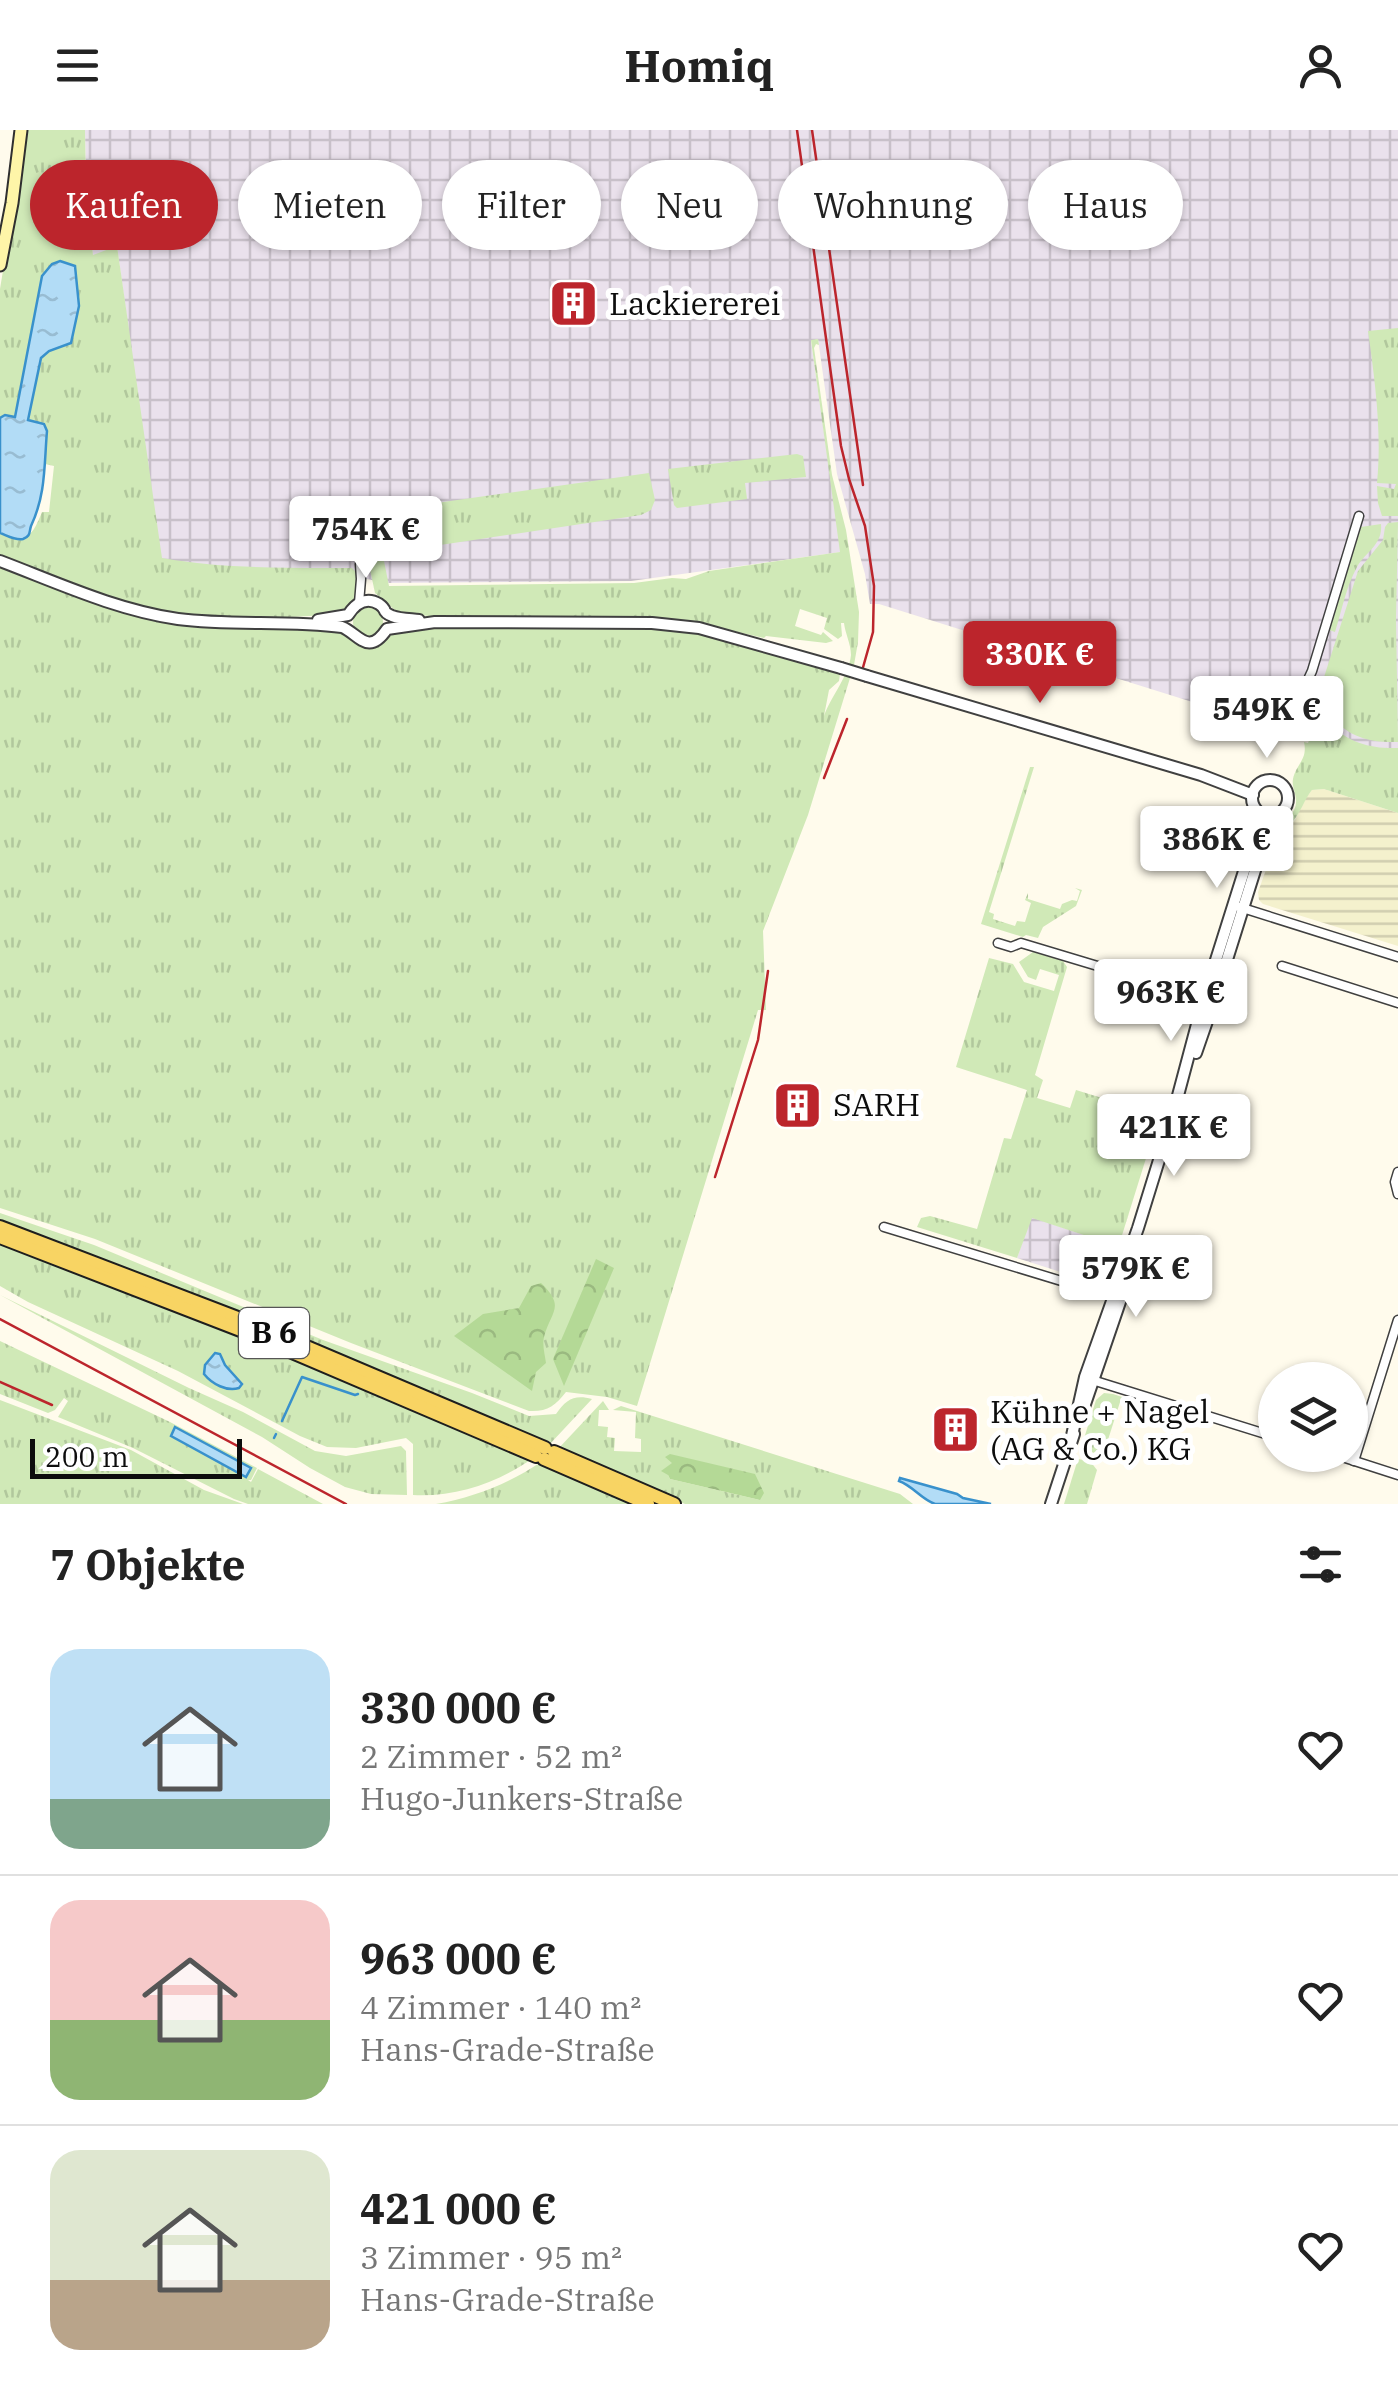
<!DOCTYPE html>
<html lang="de">
<head>
<meta charset="utf-8">
<style>
	:root { --surface:#fff; --page:#f2f2f2; --text:#222; --muted:#767676; --line:#e0e0e0; --accent:#bc252c }
	body { margin:0; font-family:"IBM Plex Serif",serif; background:var(--page); color:var(--text); height:100vh; display:flex; flex-direction:column; font-size:38px; white-space:nowrap }
	* { box-sizing:border-box; margin:0 }
	p { font-size:32px; color:var(--muted) }
	.icon { flex:none; width:55px; height:55px; fill:none; stroke:currentColor; stroke-width:2; stroke-linecap:round; stroke-linejoin:round }
	.map { position:relative; height:1374px; overflow:hidden }
	.sheet { display:flex; flex-direction:column; background:var(--surface); flex:1 }
	.sheet>* { flex:none }
	.hud { position:absolute; left:30px; top:30px; width:1340px; height:90px; display:flex; gap:20px }
	.fabs { position:absolute; left:1258px; top:1232px; display:grid; gap:20px }
	.fabs a { display:grid; place-items:center; width:110px; height:110px; border-radius:50%; background:var(--surface); box-shadow:0 2px 8px #0004; font-size:50px }
	.scale { position:absolute; left:30px; bottom:25px; width:212px; box-sizing:border-box; padding-left:10px; border:5px solid #0d0d0d; border-top:0; font-size:28px; line-height:35px; white-space:nowrap; color:#0d0d0d; -webkit-text-stroke:8px #fff; paint-order:stroke }
	.price { position:absolute; translate:-50% -85px; padding:0 22px; border-radius:10px; background:#fff; color:#222; font-size:32px; line-height:65px; filter:drop-shadow(0 2px 5px #0008) }
	.price::after { content:''; position:absolute; left:50%; top:60px; width:30px; height:22px; margin-left:-15px; background:inherit; clip-path:polygon(0 0,100% 0,50% 100%) }
	.price.selected { background:var(--accent); color:#fff }
	ul { padding:0; list-style:none }
	li { display:flex; align-items:center; gap:30px; height:250px; padding:0 50px }
	li+li { border-top:2px solid var(--line) }
	li span { display:grid; place-items:center; flex:none; width:280px; height:200px; border-radius:30px; color:#555 }
	li>.icon { margin-inline-start:auto }
	span .icon { width:120px; height:120px; fill:#fffc; stroke-width:1 }
	li b { font-size:42px }
	h2 { display:flex; justify-content:space-between; align-items:center; height:120px; padding:0 50px; font-size:42px }
	.tag { padding:0 35px; border-radius:45px; background:var(--surface); box-shadow:0 2px 8px #0004; font-size:35px; line-height:90px }
	.tag.selected { background:var(--accent); color:#fff }
	header { display:flex; justify-content:space-between; align-items:center; height:130px; padding:0 50px; background:var(--surface); font-size:45px; font-weight:800 }
	.map>svg:first-child { display:block }
	.industrial { fill:url(#industrial-grid) }
	.farmland { fill:url(#farmland-rules) }
	.grass { fill:url(#grass-tufts); fill-rule:evenodd }
	.forest { fill:url(#forest-crowns) }
	.water { fill:url(#water-ripples); stroke:#3991cc; stroke-width:2.5 }
	.lines { fill:none; stroke-linecap:round; stroke-linejoin:round }
	.stream { stroke:#3991cc; stroke-width:2.5 }
	.minor-tunnel { stroke:#dbd7cb; stroke-width:8; stroke-dasharray:8 4; stroke-linecap:butt }
	.minor-casing { stroke:#404040; stroke-width:11 }
	.tertiary-casing { stroke:#404040; stroke-width:14 }
	.secondary-casing { stroke:#2f2f2f; stroke-width:15 }
	.primary-casing { stroke:#1e1e1e; stroke-width:16 }
	.minor { stroke:#fff; stroke-width:8 }
	.tertiary { stroke:#fff; stroke-width:10 }
	.secondary { stroke:#fef5a8; stroke-width:11 }
	.primary { stroke:#f8d463; stroke-width:12 }
	.rail { stroke:#bc252c; stroke-width:2.5 }
	.tertiary-bridge-casing { stroke:#404040; stroke-width:14; stroke-linecap:butt }
	.tertiary-bridge { stroke:#fff; stroke-width:10 }
	.labels { text-anchor:middle; stroke-width:10; stroke-linejoin:round; paint-order:stroke }
	.shield { fill:#fff; stroke:#565656; stroke-width:2.5 }
	.shield-label { font-size:30px; font-weight:bold; fill:#0d0d0d }
	.poi-label { font-size:32px; fill:#0d0d0d; stroke:#fff; text-anchor:start }
</style>
</head>
<body>
<header><svg class="icon" aria-label="menu" viewBox="0 0 24 24"><path d="M4 6h16M4 12h16M4 18h16"/></svg>Homiq<svg class="icon" aria-label="person" viewBox="0 0 24 24"><circle cx="12" cy="8" r="4"/><path d="M4 21q1-7 8-7t8 7"/></svg></header>
<div class="map">
<svg width="1398" height="1374" viewBox="0 0 1398 1374">
	<defs>
		<pattern id="industrial-grid" width="8" height="8" patternUnits="userSpaceOnUse" patternTransform="scale(2.5)"><rect width="8" height="8" fill="#eae1ec"/><path d="M0 4h8M4 0v8" fill="none" stroke="#c8c0c9"/></pattern>
		<pattern id="farmland-rules" width="6" height="5" patternUnits="userSpaceOnUse" patternTransform="scale(2.5)"><rect width="6" height="5" fill="#f4f1cd"/><path d="M0 2.5h6" fill="none" stroke="#d0cdaf"/></pattern>
		<pattern id="grass-tufts" width="24" height="20" patternUnits="userSpaceOnUse" patternTransform="scale(2.5)"><rect width="24" height="20" fill="#d0e9b7"/><path d="M3 7l-1-3M5 7V3M7 7l1-3M15 17l-1-3M17 17v-4M19 17l1-3" fill="none" stroke="#b1c79c"/></pattern>
		<pattern id="forest-crowns" width="20" height="18" patternUnits="userSpaceOnUse" patternTransform="scale(2.5)"><rect width="20" height="18" fill="#b4d996"/><path d="M2 6a3 3 0 1 1 6 0M12 15a3 3 0 1 1 6 0" fill="none" stroke="#9ab980"/></pattern>
		<pattern id="water-ripples" width="26" height="14" patternUnits="userSpaceOnUse" patternTransform="scale(2.5)"><rect width="26" height="14" fill="#b2dcf6"/><path d="M2 4q2-2 4 0t4 0M15 11q2-2 4 0t4 0" fill="none" stroke="#98bcd2"/></pattern>
	</defs>
	<rect width="100%" height="100%" fill="#fffbec"/>
	<g class="industrial">
		<path d="M 85,0 L 1398,0 L 1398,636 L 1290,598 L 1274,594 L 1269,596 L 879,474 L 870,474 L 865,444 L 837,344 L 818,209 L 811,211 L 841,422 L 631,451 L 387,453 L 352,446 L 121,463 L 127,189 L 117,117 L 93,126 L 86,60 Z"/>
		<path d="M 1031,1087 L 1105,1112 L 1092,1152 L 1017,1128 Z"/>
	</g>
	<path class="farmland" d="M 1324,659 L 1398,683 L 1398,816 L 1263,774 L 1259,770 L 1258,762 L 1276,712 L 1284,700 L 1295,690 L 1304,670 L 1312,660 Z"/>
	<g class="grass">
		<path d="M 26,0 L 85,0 L 86,60 L 93,125 L 117,116 L 162,428 C 225,439 288,438 352,438 L 357,443 C 358,464 356,479 334,485 C 279,487 224,492 170,484 C 111,475 55,448 0,426 L 0,403 C 27,413 32,407 42,382 L 49,382 L 54,336 L 45,334 L 47,301 L 27,290 L 41,228 L 49,221 L 42,146 L 15,287 L 5,285 L 0,288 L 0,159 Z"/>
		<path d="M 1398,198 L 1398,386 L 1382,386 L 1378,373 L 1377,356 L 1394,359 L 1396,354 L 1377,353 C 1382,302 1375,251 1368,201 Z"/>
		<path d="M 818,209 L 819,215 L 816,214 L 814,218 L 832,345 L 846,400 L 859,482 L 858,512 L 854,535 L 808,685 L 763,801 L 766,880 L 758,880 L 637,1276 L 607,1267 L 566,1262 C 555,1276 547,1282 529,1281 L 351,1213 L 95,1109 L 0,1078 L 0,435 L 74,466 L 137,485 L 343,500 L 359,514 L 382,512 L 393,501 L 419,501 L 433,497 L 649,497 C 717,504 775,524 840,544 L 839,551 L 829,560 L 824,586 C 831,566 849,546 851,525 C 851,514 845,503 844,493 L 841,493 L 842,506 L 838,509 L 824,499 L 827,488 L 800,479 L 795,496 L 821,505 L 823,502 L 833,511 L 826,513 L 766,506 L 764,508 L 711,496 L 668,491 L 441,488 L 396,481 L 375,463 L 368,430 L 375,426 L 375,422 L 382,421 L 389,456 L 634,453 L 672,448 L 686,449 L 709,441 L 840,422 L 811,210 Z"/>
		<path d="M 797,324 L 803,326 L 806,347 L 745,353 L 747,369 L 677,378 L 674,375 L 668,339 Z"/>
		<path d="M 649,343 L 655,370 L 651,380 L 641,385 L 407,420 L 401,378 Z"/>
		<path d="M 1398,392 L 1396,489 L 1398,612 C 1373,613 1349,608 1332,587 C 1326,580 1324,574 1317,569 L 1358,441 L 1383,410 L 1385,397 L 1388,393 Z"/>
		<path d="M 1381,394 C 1383,415 1366,421 1357,437 C 1346,457 1342,480 1335,502 L 1329,500 L 1361,397 Z"/>
		<circle cx="368" cy="492" r="15"/>
		<path d="M 1314,575 C 1322,581 1324,587 1330,594 C 1349,613 1372,619 1398,618 L 1398,683 L 1324,659 L 1312,660 C 1304,670 1301,682 1293,691 C 1285,702 1277,707 1273,720 L 1269,719 C 1271,713 1272,701 1277,696 C 1283,689 1290,689 1294,680 C 1300,668 1291,659 1293,649 C 1296,634 1308,630 1304,612 L 1308,613 L 1310,608 L 1305,606 L 1305,603 L 1311,605 L 1317,588 L 1311,585 Z"/>
		<path d="M 1030,637 L 1034,637 L 989,782 L 994,784 L 993,789 L 1015,796 L 1017,791 L 1025,792 L 1031,773 L 1025,770 L 1028,763 L 1028,769 L 1060,779 L 1062,774 L 1072,770 L 1077,771 L 1080,761 L 1075,758 L 1082,760 L 1076,776 L 1043,797 L 1038,808 L 1026,805 L 1023,807 L 981,794 Z"/>
		<path d="M 1033,822 L 1063,831 L 1067,837 L 1035,945 L 1043,950 L 1037,968 L 1070,978 L 1076,960 L 1115,972 L 1113,980 L 1143,989 L 1148,973 L 1162,977 L 1109,1147 L 1102,1154 L 1092,1152 L 1105,1112 L 1032,1088 L 1017,1128 L 917,1097 L 921,1088 L 930,1086 L 977,1099 L 1004,1008 L 1011,1009 L 1027,960 L 956,937 L 989,828 L 1013,834 L 1024,852 L 1054,861 L 1059,845 L 1040,839 L 1036,850 L 1028,847 L 1019,832 Z"/>
		<path d="M 0,1083 L 94,1115 L 323,1210 L 472,1263 L 529,1286 L 556,1284 C 566,1269 575,1264 592,1269 L 549,1315 C 367,1237 186,1160 0,1092 Z"/>
		<path d="M 0,1111 L 272,1218 L 532,1329 C 496,1353 457,1367 413,1365 L 413,1314 L 406,1308 L 356,1318 L 327,1317 L 300,1306 L 178,1241 L 28,1172 L 0,1156 Z"/>
		<path d="M 0,1165 L 189,1258 L 243,1282 L 315,1321 L 346,1326 L 401,1316 L 406,1321 L 407,1365 L 371,1364 L 345,1357 L 310,1338 L 262,1307 Z"/>
		<path d="M 0,1211 L 170,1292 L 257,1338 L 251,1350 L 248,1350 L 251,1352 L 258,1339 L 323,1374 L 248,1374 L 234,1369 L 133,1318 L 58,1287 L 68,1271 L 64,1268 L 55,1280 L 48,1283 L 0,1264 Z"/>
		<path d="M 1104,1263 L 1113,1264 L 1183,1287 L 1182,1289 L 1121,1269 L 1106,1316 L 1093,1323 L 1081,1318 L 1096,1270 Z"/>
		<path d="M 0,1270 L 131,1320 L 204,1360 L 243,1374 L 0,1374 Z"/>
		<path d="M 603,1271 L 609,1280 L 599,1280 L 598,1296 L 608,1297 L 607,1307 L 615,1308 L 614,1321 L 641,1322 L 641,1309 L 635,1308 L 636,1282 L 613,1280 L 621,1276 L 900,1364 L 913,1374 L 685,1374 L 558,1319 ZM 673,1333 L 760,1370 L 670,1349 L 668,1345 Z"/>
		<path d="M 1078,1329 L 1090,1331 L 1097,1340 L 1087,1374 L 1064,1374 Z"/>
		<path d="M 541,1332 L 636,1374 L 436,1374 C 474,1367 508,1354 541,1332 Z"/>
	</g>
	<g class="forest">
		<path d="M 596,1129 L 614,1138 L 564,1256 L 553,1229 Z"/>
		<path d="M 541,1153 C 566,1177 551,1181 544,1207 C 542,1215 545,1225 546,1233 L 536,1242 L 532,1261 L 454,1206 L 483,1184 L 519,1178 L 531,1156 Z"/>
		<path d="M 670,1324 L 755,1344 L 764,1363 L 760,1370 L 670,1349 L 668,1345 L 661,1341 L 672,1333 L 665,1327 Z"/>
	</g>
	<g class="water">
		<path d="M 60,131 L 75,136 L 79,176 L 71,213 L 49,221 L 41,228 L 28,290 L 44,294 L 47,301 C 44,336 46,364 31,396 C 29,402 31,406 23,409 C 16,411 6,405 0,403 L 0,288 L 5,285 L 15,287 L 42,146 L 52,134 Z"/>
		<path d="M 215,1223 L 220,1224 L 225,1235 L 242,1254 L 239,1258 C 227,1262 212,1254 204,1244 L 205,1235 Z"/>
		<path d="M 175,1297 L 251,1338 L 246,1347 L 171,1306 Z"/>
		<path d="M 900,1348 L 957,1364 L 963,1368 L 991,1374 L 935,1374 C 921,1369 913,1356 899,1351 Z"/>
	</g>
	<g class="lines">
		<g class="stream">
			<path d="M 282,1291 L 302,1247 L 355,1265 L 358,1264"/>
			<path d="M 274,1308 L 276,1304"/>
		</g>
		<g class="minor-tunnel">
			<path d="M 1280,593 L 1281,588"/>
			<path d="M 1298,598 L 1299,593"/>
		</g>
		<defs>
			<g id="minor">
				<path d="M 359,473 L 361,449 L 360,434"/>
				<path d="M 1300,567 L 1312,541 L 1359,386"/>
				<path d="M 1233,775 L 1398,827"/>
				<path d="M 998,813 L 1011,817 L 1021,813 L 1214,871"/>
				<path d="M 1282,836 L 1398,873"/>
				<path d="M 1206,992 L 1223,984"/>
				<path d="M 1398,1042 L 1395,1052 L 1398,1064"/>
				<path d="M 884,1097 L 1114,1167"/>
				<path d="M 1089,1249 L 1275,1307"/>
				<path d="M 1336,1325 L 1398,1345"/>
				<path d="M 1354,1331 L 1398,1190"/>
			</g>
			<g id="tertiary">
				<path d="M 0,431 C 58,453 116,480 178,489 C 233,496 288,490 342,497 C 359,504 368,527 387,499 L 435,492 L 652,493 L 699,498 L 841,538"/>
				<path d="M 318,490 L 348,485 C 355,474 366,466 379,474 C 389,481 380,481 392,486 C 400,489 411,489 419,490"/>
				<path d="M 867,546 L 1201,645 L 1253,665"/>
				<circle cx="1270" cy="668" r="18"/>
				<path d="M 1196,923 L 1214,871 L 1272,686"/>
				<path d="M 1082,1283 L 1121,1169 L 1129,1138"/>
				<path d="M 1071,1310 L 1085,1247 L 1138,1098 L 1172,988 L 1204,868 L 1262,684"/>
				<path d="M 1051,1374 L 1074,1304"/>
			</g>
			<path id="secondary" d="M 0,135 L 12,73 L 21,0"/>
			<g id="primary">
				<path d="M 0,1097 L 243,1190 L 545,1318"/>
				<path d="M 0,1107 L 243,1201 L 536,1326"/>
				<path d="M 554,1322 L 674,1374"/>
				<path d="M 544,1329 L 648,1374"/>
			</g>
		</defs>
		<use href="#minor" class="minor-casing"/>
		<use href="#tertiary" class="tertiary-casing"/>
		<use href="#secondary" class="secondary-casing"/>
		<use href="#primary" class="primary-casing"/>
		<use href="#minor" class="minor"/>
		<use href="#tertiary" class="tertiary"/>
		<use href="#secondary" class="secondary"/>
		<use href="#primary" class="primary"/>
		<g class="rail">
			<path d="M 797,0 L 841,316 L 849,349 L 865,396 L 874,456 L 873,502 L 860,548"/>
			<path d="M 812,0 L 863,355"/>
			<path d="M 824,648 L 847,589"/>
			<path d="M 715,1047 L 758,910 L 768,841"/>
			<path d="M 0,1189 L 346,1374"/>
			<path d="M 0,1252 L 52,1275"/>
		</g>
		<defs>
			<path id="tertiary-bridge" d="M 841,538 L 867,546"/>
		</defs>
		<use href="#tertiary-bridge" class="tertiary-bridge-casing"/>
		<use href="#tertiary-bridge" class="tertiary-bridge"/>
	</g>
	<defs>
		<symbol id="building-square" viewBox="-11 -11 22 22"><rect x="-9" y="-9" width="18" height="18" rx="4" fill="#bc252c" stroke="#fff"/><path d="M-4-6H4V6H1V3H-1V6H-4ZM-2.5-4.3h1.7v1.8h-1.7ZM.8-4.3h1.7v1.8H.8ZM-2.5-1h1.7V.8h-1.7ZM.8-1h1.7V.8H.8Z" fill="#fff"/></symbol>
	</defs>
	<g fill-rule="evenodd">
		<use href="#building-square" x="546" y="146" width="55" height="55"/>
		<use href="#building-square" x="770" y="948" width="55" height="55"/>
		<use href="#building-square" x="928" y="1272" width="55" height="55"/>
	</g>
	<g class="labels">
		<rect class="shield" x="239" y="1178" width="70" height="50" rx="8"/>
		<g class="shield-label">
			<text x="274" y="1213">B 6</text>
		</g>
		<g class="poi-label">
			<text x="609" y="185">Lackiererei</text>
			<text x="833" y="986">SARH</text>
			<text x="990" y="1293">Kühne + Nagel<tspan x="990" dy="37">(AG &amp; Co.) KG</tspan></text>
		</g>
	</g>
</svg>
<div class="fabs">
<a><svg class="icon" aria-label="layers" viewBox="0 0 24 24"><path d="M12 4l9 5-9 5-9-5zM3 14l9 5 9-5"/></svg></a>
</div>
<div class="scale">200 m</div>
<b class="price" style="left:366px;top:451px">754K €</b>
<b class="price selected" style="left:1040px;top:576px">330K €</b>
<b class="price" style="left:1267px;top:631px">549K €</b>
<b class="price" style="left:1217px;top:761px">386K €</b>
<b class="price" style="left:1171px;top:914px">963K €</b>
<b class="price" style="left:1174px;top:1049px">421K €</b>
<b class="price" style="left:1136px;top:1190px">579K €</b>
<div class="hud">
<a class="tag selected">Kaufen</a>
<a class="tag">Mieten</a>
<a class="tag">Filter</a>
<a class="tag">Neu</a>
<a class="tag">Wohnung</a>
<a class="tag">Haus</a>
</div>
</div>
<section class="sheet">
<h2>7 Objekte<svg class="icon" aria-label="filters" viewBox="0 0 24 24"><path d="M4 7h16M4 17h16"/><circle cx="9" cy="7" r="2"/><circle cx="15" cy="17" r="2"/></svg></h2>
<ul>
<li><span style="background:linear-gradient(#bfe0f5 75%,#7fa58c 0)"><svg class="icon" aria-label="home" viewBox="0 0 24 24"><path d="M3 11l9-7 9 7M6 9v11h12V9"/></svg></span><div><b>330 000 €</b><p>2 Zimmer · 52 m²</p><p>Hugo-Junkers-Straße</p></div><svg class="icon" aria-label="heart" viewBox="0 0 24 24"><path d="M12 20l-8-8c-3-5 5-10 8-4 3-6 11-1 8 4z"/></svg></li>
<li><span style="background:linear-gradient(#f6c9c9 60%,#8fb573 0)"><svg class="icon" aria-label="home" viewBox="0 0 24 24"><path d="M3 11l9-7 9 7M6 9v11h12V9"/></svg></span><div><b>963 000 €</b><p>4 Zimmer · 140 m²</p><p>Hans-Grade-Straße</p></div><svg class="icon" aria-label="heart" viewBox="0 0 24 24"><path d="M12 20l-8-8c-3-5 5-10 8-4 3-6 11-1 8 4z"/></svg></li>
<li><span style="background:linear-gradient(#dfe7d0 65%,#b9a48a 0)"><svg class="icon" aria-label="home" viewBox="0 0 24 24"><path d="M3 11l9-7 9 7M6 9v11h12V9"/></svg></span><div><b>421 000 €</b><p>3 Zimmer · 95 m²</p><p>Hans-Grade-Straße</p></div><svg class="icon" aria-label="heart" viewBox="0 0 24 24"><path d="M12 20l-8-8c-3-5 5-10 8-4 3-6 11-1 8 4z"/></svg></li>
</ul>
</section>
</body>
</html>
